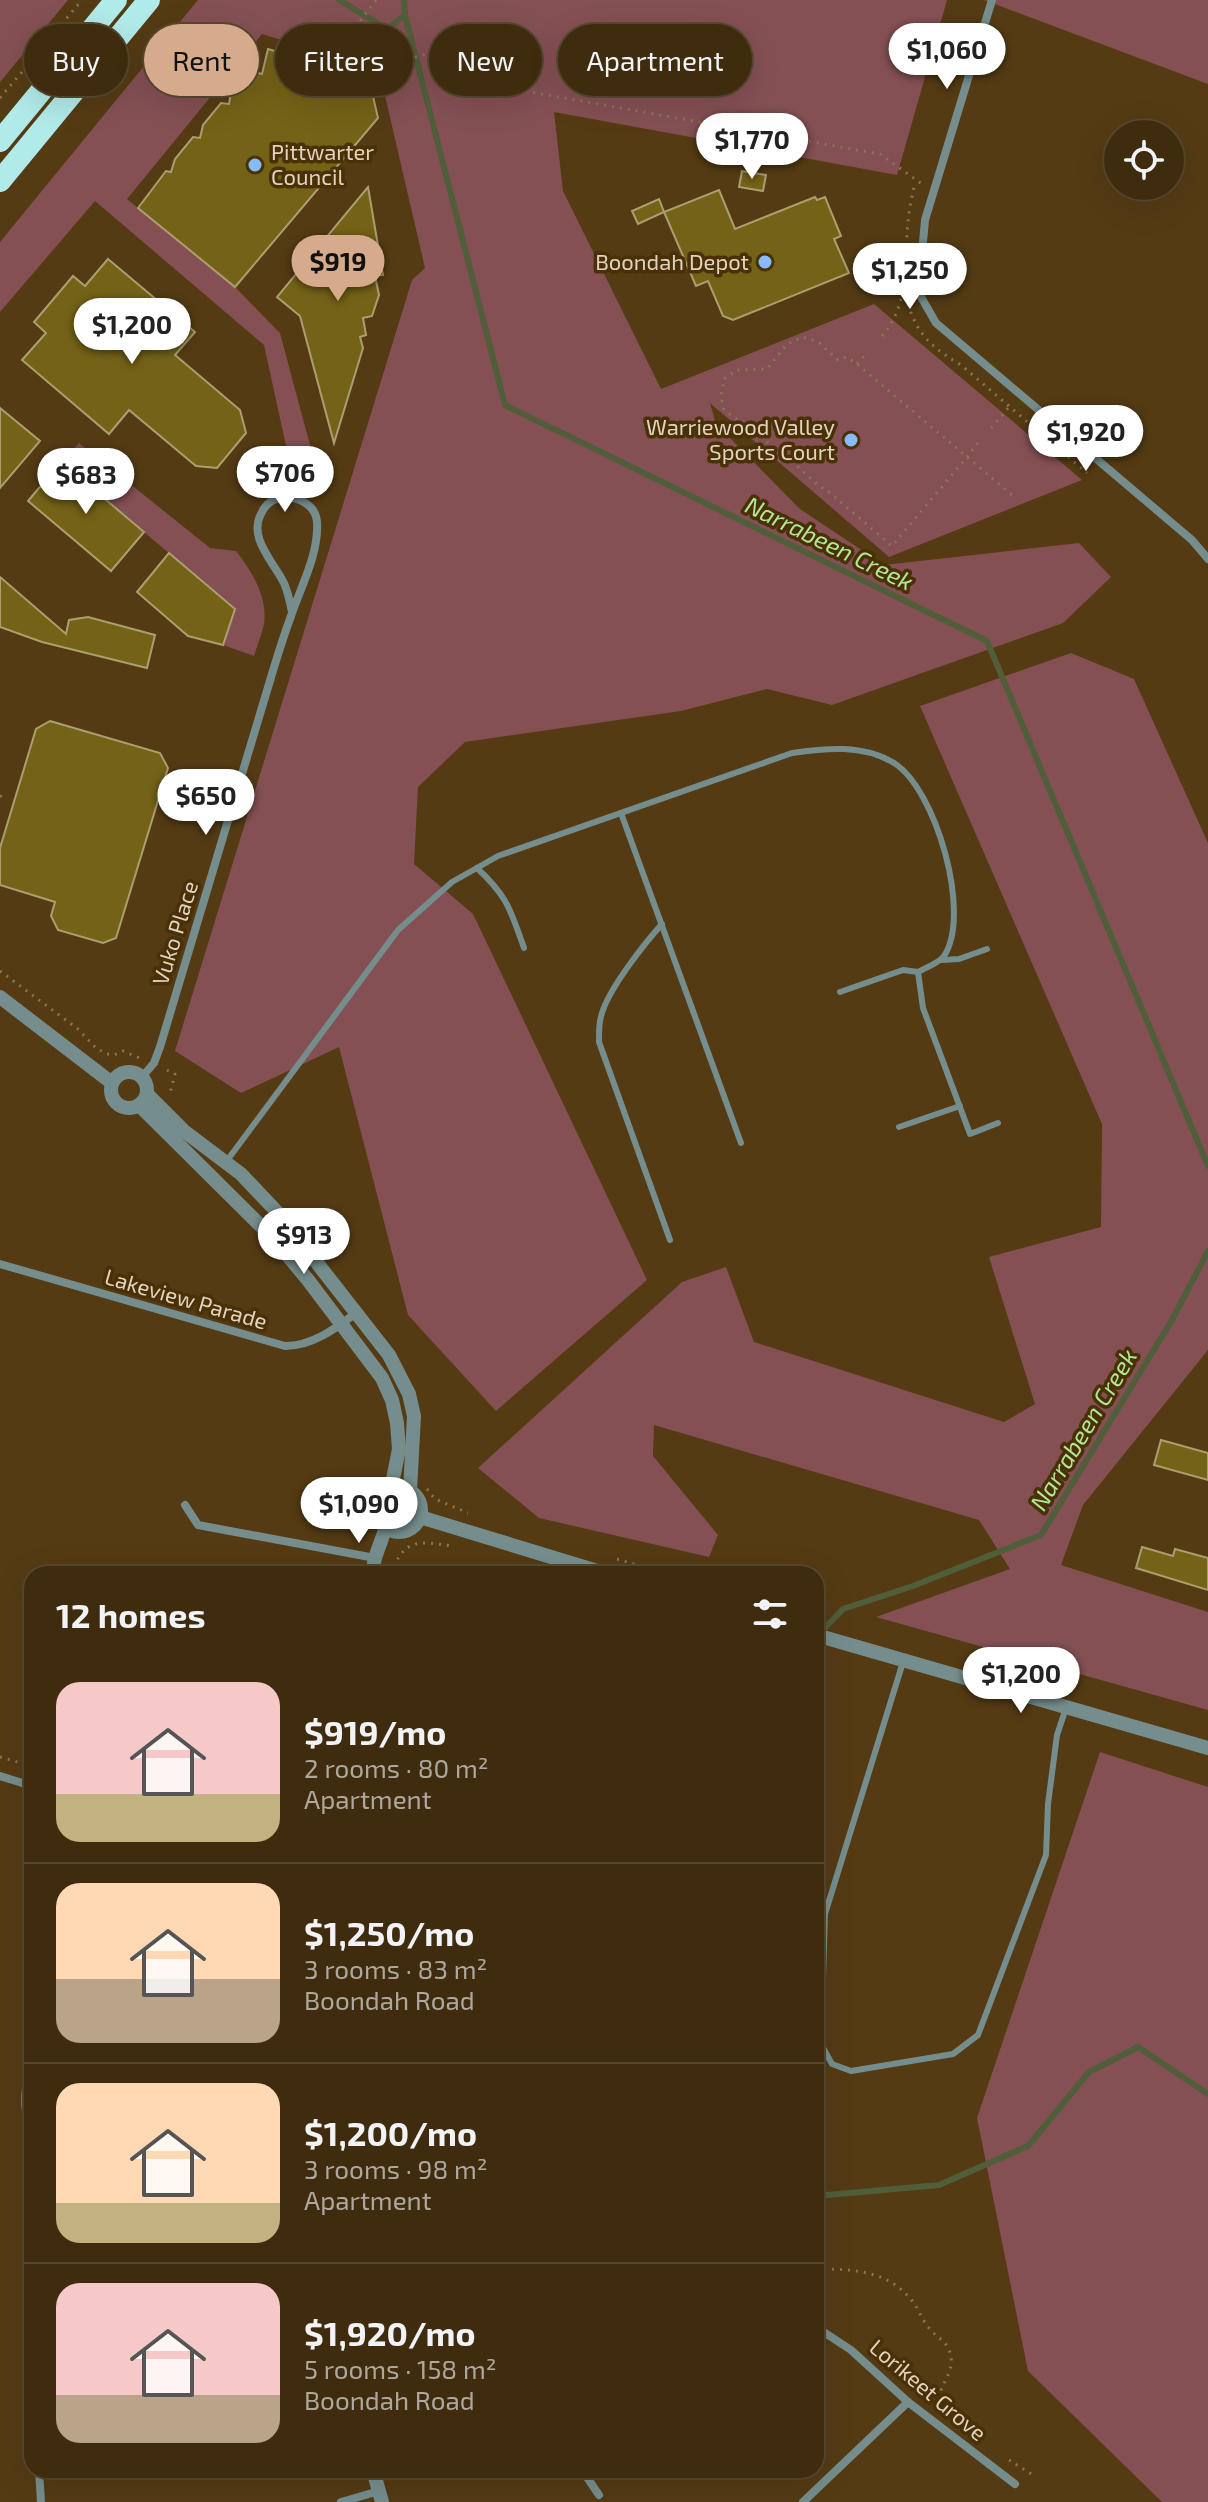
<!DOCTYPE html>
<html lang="en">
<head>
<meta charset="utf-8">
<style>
	:root { --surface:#3f2c0f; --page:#4a381d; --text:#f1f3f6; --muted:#ada79e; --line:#58482f; --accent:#d6ab8b }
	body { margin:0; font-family:"Exo 2",sans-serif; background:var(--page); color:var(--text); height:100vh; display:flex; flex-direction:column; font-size:30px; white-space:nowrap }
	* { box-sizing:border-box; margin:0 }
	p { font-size:26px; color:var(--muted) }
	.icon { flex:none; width:44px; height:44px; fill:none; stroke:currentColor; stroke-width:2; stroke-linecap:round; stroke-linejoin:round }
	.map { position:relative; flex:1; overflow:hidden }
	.panel { position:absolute; left:24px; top:1566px; width:800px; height:912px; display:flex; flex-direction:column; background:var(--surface); border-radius:24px; box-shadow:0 8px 32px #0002,0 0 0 2px var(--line) }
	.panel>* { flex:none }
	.top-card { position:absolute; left:24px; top:24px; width:800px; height:72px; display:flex; gap:16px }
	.controls { position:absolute; left:1104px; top:120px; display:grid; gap:16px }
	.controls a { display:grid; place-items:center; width:80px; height:80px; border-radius:50%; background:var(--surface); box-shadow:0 8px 32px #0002,0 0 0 2px var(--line); font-size:40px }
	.price { position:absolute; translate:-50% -68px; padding:0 18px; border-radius:28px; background:#fff; color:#222; font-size:26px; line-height:52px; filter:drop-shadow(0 2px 4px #0008) }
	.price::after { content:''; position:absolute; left:50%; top:48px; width:24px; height:18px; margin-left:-12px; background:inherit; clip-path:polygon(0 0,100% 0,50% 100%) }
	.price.selected { background:var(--accent); color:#111 }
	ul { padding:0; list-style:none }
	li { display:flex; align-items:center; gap:24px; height:200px; padding:0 32px }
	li+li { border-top:2px solid var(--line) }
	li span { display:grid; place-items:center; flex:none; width:224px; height:160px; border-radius:24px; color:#555 }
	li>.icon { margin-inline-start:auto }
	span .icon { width:96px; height:96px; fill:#fffc; stroke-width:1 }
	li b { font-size:34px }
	h2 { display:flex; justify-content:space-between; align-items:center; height:96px; padding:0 32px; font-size:34px }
	.pill { padding:0 28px; border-radius:36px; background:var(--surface); box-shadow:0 8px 32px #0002,0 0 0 2px var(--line); font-size:28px; line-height:72px }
	.pill.selected { background:var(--accent); color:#111 }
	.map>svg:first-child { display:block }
	.green { fill:#845054 }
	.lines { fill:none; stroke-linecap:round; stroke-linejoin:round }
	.stream { stroke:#515e3a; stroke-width:6 }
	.building { fill:#746217; stroke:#ab9f71; stroke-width:2 }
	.path { stroke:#897454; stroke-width:3; stroke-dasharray:2 6; stroke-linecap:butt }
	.service { stroke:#758e8d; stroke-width:6 }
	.minor { stroke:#758e8d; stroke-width:8 }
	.tertiary { stroke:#758e8d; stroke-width:14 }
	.trunk { stroke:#b0eae9; stroke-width:22 }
	.poi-dot { fill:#88bbfc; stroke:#493007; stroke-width:3 }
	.labels { text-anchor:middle; stroke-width:7; stroke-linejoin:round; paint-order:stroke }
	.poi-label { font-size:22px; fill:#e2d3bf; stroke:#493007; text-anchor:end }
	.street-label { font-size:22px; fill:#e2d3bf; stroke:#493007 }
	.water-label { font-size:24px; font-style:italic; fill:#b1e794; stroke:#493007 }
</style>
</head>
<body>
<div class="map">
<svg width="1208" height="2502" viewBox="0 0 1208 2502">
	<rect width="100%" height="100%" fill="#543b14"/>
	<g class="green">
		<path d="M 0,0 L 68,0 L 0,82 Z"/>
		<path d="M 198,0 L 947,0 L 897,175 L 554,112 L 563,191 L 661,389 L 874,304 L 1082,480 L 889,557 L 710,403 L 716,424 L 800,509 L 884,565 L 1079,543 L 1111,577 L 1063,623 L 832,705 L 767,689 L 681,711 L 465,742 L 418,787 L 414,864 L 473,914 L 647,1280 L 496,1411 L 408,1315 L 339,1047 L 241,1093 L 175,1051 L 412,280 L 425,268 L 379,70 L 262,34 L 127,199 L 235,287 L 280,333 L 318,475 L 310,484 L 292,473 L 264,345 L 95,201 L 0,312 L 0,242 Z"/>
		<path d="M 984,0 L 1208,0 L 1208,84 Z"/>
		<path d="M 79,443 L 210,548 L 236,551 C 252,571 268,598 264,624 C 262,634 257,646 254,656 L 223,645 L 234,608 L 61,462 Z"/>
		<path d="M 1071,653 L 1134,679 L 1208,843 L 1208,1350 L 1083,1505 L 1061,1565 L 1208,1612 L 1208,1710 L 876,1617 L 1010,1569 L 979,1520 L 654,1425 L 653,1456 L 718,1535 L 709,1557 L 539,1518 L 478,1468 L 682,1282 L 726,1267 L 754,1342 L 1004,1422 L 1035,1404 L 989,1257 L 1101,1227 L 1102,1124 L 920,706 Z"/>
		<path d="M 1100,1752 L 1208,1787 L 1208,2502 L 1162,2502 L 1028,2371 L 977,2118 Z"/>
	</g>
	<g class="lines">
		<g class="stream">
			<path d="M 339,0 L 387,29 L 405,15"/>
			<path d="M 404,0 L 405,15 L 505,405 L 987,641 L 1208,1166"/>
			<path d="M 818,1635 L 843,1609 L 913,1586 L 1041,1535 L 1172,1320 L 1208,1251"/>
			<path d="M 816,2196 L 939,2185 L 1028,2146 L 1089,2072 L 1138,2047 L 1208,2094"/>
		</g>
	</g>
	<g class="building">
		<path d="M 268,49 L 369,79 L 378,118 L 235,287 L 138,208 L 166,171 L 171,172 L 175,159 L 193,137 L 200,138 L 203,125 L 221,103 L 229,104 L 231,92 L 248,70 L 262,74 Z"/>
		<path d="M 742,171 L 766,175 L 763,191 L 739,187 Z"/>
		<path d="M 368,187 L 383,275 L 375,276 L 379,295 L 372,316 L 363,318 L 366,335 L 360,337 L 363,348 L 334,443 L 300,316 L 277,297 Z"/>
		<path d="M 719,190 L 735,229 L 815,197 L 817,200 L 825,197 L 841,236 L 834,239 L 849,273 L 733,320 L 723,316 L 708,281 L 696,286 L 664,212 Z"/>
		<path d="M 659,199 L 664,212 L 638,224 L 632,211 Z"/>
		<path d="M 108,259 L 195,332 L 175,355 L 240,410 L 246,433 L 217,468 L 196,466 L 129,410 L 109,434 L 22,360 L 46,333 L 34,322 L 73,276 L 85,286 Z"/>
		<path d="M 0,408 L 40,441 L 0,488 Z"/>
		<path d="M 61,462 L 144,532 L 111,571 L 28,501 Z"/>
		<path d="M 169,553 L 235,609 L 223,645 L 188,636 L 137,592 Z"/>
		<path d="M 0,577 L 66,634 L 69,620 L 88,617 L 155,635 L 147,668 L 42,642 L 0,627 Z"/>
		<path d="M 50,721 L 160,753 L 168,768 L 116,938 L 103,943 L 58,930 L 51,916 L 55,902 L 0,885 L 0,848 L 36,729 Z"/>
		<path d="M 1161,1440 L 1208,1453 L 1208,1480 L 1154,1465 Z"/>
		<path d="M 1142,1547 L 1173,1556 L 1175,1549 L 1208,1558 L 1208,1590 L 1136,1568 Z"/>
	</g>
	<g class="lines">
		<g class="path">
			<path d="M 376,0 L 360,21 L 351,41 C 373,71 399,62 429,53 L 455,73 L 497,86 L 880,154 L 922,184"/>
			<path d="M 0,98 L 82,0"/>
			<path d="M 903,289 C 915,330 924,343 961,365 L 1087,473"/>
			<path d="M 882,336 C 912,302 903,255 909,214 C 910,203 913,193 915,182"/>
			<path d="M 857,364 L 868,352"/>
			<path d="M 991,428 L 1010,406"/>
			<path d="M 978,443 L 967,457 L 892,546 L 829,492 L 818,485 L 783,453 L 772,448 L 762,435 L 748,424 L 738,420 L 724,410 L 721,396 L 724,379 L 736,370 L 767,369 L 787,344 L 803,337 L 818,342 L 838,360 L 847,357 L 857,364 L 1012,495"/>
			<path d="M 0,796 L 3,797"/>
			<path d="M 0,971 L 78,1029 L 96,1048 L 107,1054 L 114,1055 L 123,1051 L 142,1059"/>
			<path d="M 167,1070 L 175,1074 L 170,1093"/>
			<path d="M 427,1489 L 435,1499 L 468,1513"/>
			<path d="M 617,1559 L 667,1574"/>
			<path d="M 391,1574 C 404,1538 418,1541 452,1546"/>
			<path d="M 0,1757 L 32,1766"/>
			<path d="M 816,2269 C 852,2269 889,2270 913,2302 C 919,2310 922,2320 929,2328 C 938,2339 949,2342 951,2357 C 954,2378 932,2389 942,2410"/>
			<path d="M 1009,2460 L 1033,2475"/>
		</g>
		<g class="service">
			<path d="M 621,813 L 741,1143"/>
			<path d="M 477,868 C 508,897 510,909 524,948"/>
			<path d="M 662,924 C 644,944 612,985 603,1010 C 599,1020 599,1030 599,1042 L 670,1240"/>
			<path d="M 942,960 L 959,959 L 987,949"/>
			<path d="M 840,992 L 903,970 L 918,972"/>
			<path d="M 899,1127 L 960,1106"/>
			<path d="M 226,1162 L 398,930 L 452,882 L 498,856 L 792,753 C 826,748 863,744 894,763 C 936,789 972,914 944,956 C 938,964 926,967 918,972 L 923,1008 L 970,1134 L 998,1123"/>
			<path d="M 903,1662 L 825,1914 L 821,2044 L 832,2064 L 851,2071 L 953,2054 L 978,2035 L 1046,1855 L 1048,1804 L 1057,1735 L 1066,1708"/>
		</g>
		<g class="minor">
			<path d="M 992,0 L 925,220 L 920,276 L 921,297 L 936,323 L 1192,540 L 1208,559"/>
			<path d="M 142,1077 L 154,1063 L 160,1047 C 197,922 235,798 272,674 C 278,654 284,635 291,616 C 301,586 319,554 317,522 C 316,505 297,495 281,498 C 272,499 266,504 262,512 C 247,537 273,561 284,583 C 288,592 290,602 292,612"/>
			<path d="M 0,1264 L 285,1346 C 312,1346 335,1329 356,1313"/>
			<path d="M 185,1505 L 198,1525 L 375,1558"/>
			<path d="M 0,1776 L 32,1786"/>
			<path d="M 32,2059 C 26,2083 20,2107 32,2131"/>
			<path d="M 816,2327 L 851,2350 L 908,2402 L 1015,2484"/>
			<path d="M 39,2470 L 41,2502"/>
			<path d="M 582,2470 L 599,2495"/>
			<path d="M 341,2502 L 379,2491"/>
			<path d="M 803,2502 L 908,2402"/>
		</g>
		<g class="tertiary">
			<path d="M 0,997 L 112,1083"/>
			<circle cx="129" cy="1090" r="18"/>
			<path d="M 147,1094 L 184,1131 L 241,1174 L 278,1213 L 389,1355 L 409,1394 L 414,1416 L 410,1490"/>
			<path d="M 139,1105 L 274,1239 L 308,1280 L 382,1378 L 392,1400 L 397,1423 L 399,1449 L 391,1489"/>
			<circle cx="399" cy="1510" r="22"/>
			<path d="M 420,1517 L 607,1574"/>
			<path d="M 372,1574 L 375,1558 L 386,1527"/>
			<path d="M 816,1635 L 1208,1748"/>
			<path d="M 373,2470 L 382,2502"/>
		</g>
		<g class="trunk">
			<path d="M 0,141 L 116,0"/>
			<path d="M 0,181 L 149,0"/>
		</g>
	</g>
	<g class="poi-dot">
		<circle cx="255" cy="165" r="8"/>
		<circle cx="765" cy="262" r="8"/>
		<circle cx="851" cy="440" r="8"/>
	</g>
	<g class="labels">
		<g class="poi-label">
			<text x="271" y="160" text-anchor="start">Pittwarter<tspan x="271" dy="25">Council</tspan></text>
			<text x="749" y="270">Boondah Depot</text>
			<text x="835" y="435">Warriewood Valley<tspan x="835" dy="25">Sports Court</tspan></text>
		</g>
		<g class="street-label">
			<text transform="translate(175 933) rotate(-73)" y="8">Vuko Place</text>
			<text transform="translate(186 1299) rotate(16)" y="8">Lakeview Parade</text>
			<text transform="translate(928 2390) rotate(40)" y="8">Lorikeet Grove</text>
		</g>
		<g class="water-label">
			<text transform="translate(829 544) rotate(26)" y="8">Narrabeen Creek</text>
			<text transform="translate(1084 1430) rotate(-59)" y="8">Narrabeen Creek</text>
		</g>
	</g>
</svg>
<div class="controls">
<a><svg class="icon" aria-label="locate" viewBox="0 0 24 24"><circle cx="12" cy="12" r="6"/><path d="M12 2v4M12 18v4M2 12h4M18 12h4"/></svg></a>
</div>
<b class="price" style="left:947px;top:91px">$1,060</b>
<b class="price" style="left:752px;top:181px">$1,770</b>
<b class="price selected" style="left:338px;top:303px">$919</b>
<b class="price" style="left:910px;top:311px">$1,250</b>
<b class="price" style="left:132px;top:366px">$1,200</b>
<b class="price" style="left:1086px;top:473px">$1,920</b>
<b class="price" style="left:285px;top:514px">$706</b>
<b class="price" style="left:86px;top:516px">$683</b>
<b class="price" style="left:206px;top:837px">$650</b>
<b class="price" style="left:304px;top:1276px">$913</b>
<b class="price" style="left:359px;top:1545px">$1,090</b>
<b class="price" style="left:1021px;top:1715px">$1,200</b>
<div class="top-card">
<a class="pill">Buy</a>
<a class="pill selected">Rent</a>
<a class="pill">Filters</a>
<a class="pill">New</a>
<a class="pill">Apartment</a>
</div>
<section class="panel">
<h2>12 homes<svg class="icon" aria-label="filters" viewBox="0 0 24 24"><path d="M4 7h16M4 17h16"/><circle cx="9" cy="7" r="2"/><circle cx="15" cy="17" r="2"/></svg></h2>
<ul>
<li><span style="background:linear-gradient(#f6c9c9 70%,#c2b280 0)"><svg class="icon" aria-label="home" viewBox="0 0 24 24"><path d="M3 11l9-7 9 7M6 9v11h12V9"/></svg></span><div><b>$919/mo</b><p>2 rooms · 80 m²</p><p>Apartment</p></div></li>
<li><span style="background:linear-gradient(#ffd9b3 60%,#b9a48a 0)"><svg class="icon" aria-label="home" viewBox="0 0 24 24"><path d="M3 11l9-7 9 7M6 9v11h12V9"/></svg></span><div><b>$1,250/mo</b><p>3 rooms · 83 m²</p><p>Boondah Road</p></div></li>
<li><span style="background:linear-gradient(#ffd9b3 75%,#c2b280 0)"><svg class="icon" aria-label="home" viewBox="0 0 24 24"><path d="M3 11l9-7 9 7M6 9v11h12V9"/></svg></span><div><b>$1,200/mo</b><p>3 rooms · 98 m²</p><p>Apartment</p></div></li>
<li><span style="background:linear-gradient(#f6c9c9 70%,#b9a48a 0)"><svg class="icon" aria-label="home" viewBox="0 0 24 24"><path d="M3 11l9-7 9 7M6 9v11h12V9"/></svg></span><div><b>$1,920/mo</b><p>5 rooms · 158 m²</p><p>Boondah Road</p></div></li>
</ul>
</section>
</div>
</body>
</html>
